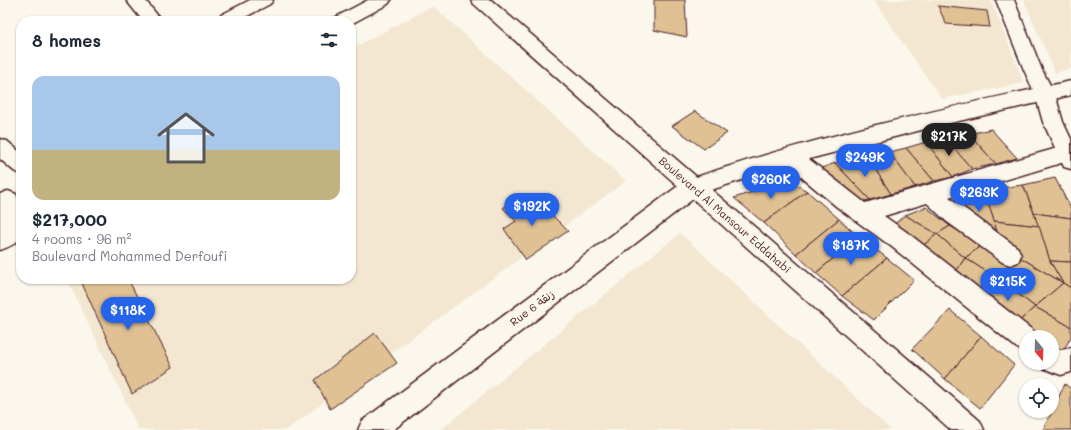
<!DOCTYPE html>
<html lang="en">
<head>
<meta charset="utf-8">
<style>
	:root { --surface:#fff; --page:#f6f6f7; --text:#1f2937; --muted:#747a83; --line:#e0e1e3; --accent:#2563eb }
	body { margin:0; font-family:Mali,"Playpen Sans Arabic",sans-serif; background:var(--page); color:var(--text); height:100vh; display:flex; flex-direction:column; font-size:15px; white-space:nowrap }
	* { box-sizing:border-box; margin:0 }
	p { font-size:13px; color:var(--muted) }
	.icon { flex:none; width:22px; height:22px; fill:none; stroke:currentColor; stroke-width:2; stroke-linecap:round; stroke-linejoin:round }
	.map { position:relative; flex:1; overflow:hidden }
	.side { position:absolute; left:16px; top:16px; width:340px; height:268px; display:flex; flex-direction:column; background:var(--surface); border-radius:16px; box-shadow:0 1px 3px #0004 }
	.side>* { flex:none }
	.needle { width:26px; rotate:161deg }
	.fabs { position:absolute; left:1019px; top:330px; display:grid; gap:8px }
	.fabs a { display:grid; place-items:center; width:40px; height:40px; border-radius:50%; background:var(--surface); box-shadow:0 1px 3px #0004; font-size:20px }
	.price { position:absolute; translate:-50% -34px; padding:0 9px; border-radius:14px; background:var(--accent); color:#fff; font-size:13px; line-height:26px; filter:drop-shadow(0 1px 2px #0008) }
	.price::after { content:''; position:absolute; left:50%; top:24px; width:12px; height:9px; margin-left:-6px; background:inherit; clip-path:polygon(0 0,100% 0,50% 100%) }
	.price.selected { background:#222; color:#fff }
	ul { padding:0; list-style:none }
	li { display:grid; align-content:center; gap:8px; height:212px; padding:0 16px }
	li+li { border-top:1px solid var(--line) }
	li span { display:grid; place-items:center; height:124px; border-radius:12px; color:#555 }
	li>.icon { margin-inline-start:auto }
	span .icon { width:72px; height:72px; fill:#fffc; stroke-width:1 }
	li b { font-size:17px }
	h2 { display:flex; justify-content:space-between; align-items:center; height:48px; padding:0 16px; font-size:17px }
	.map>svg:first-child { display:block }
	.built { fill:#f3e7d1 }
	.building { fill:#dfc193; stroke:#4a1f2b }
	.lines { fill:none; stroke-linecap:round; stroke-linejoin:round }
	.street-casing { stroke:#4a1f2b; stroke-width:3 }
	.secondary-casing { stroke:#4a1f2b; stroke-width:3 }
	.street { fill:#fbf7ec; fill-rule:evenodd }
	.secondary { fill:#fbf7ec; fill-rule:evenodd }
	.labels { text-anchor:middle; stroke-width:3; stroke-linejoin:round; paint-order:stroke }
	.street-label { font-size:11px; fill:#4a1f2b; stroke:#fbf7ec }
</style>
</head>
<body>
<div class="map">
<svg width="1071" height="430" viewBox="0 0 1071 430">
	<rect width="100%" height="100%" fill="#fbf7ec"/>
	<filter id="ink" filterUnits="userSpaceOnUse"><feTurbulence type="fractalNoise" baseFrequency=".025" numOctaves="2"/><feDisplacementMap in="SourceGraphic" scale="8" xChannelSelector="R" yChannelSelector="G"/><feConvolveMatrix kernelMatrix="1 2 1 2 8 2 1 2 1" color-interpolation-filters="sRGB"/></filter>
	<g filter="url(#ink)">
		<g class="built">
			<path d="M 873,0 L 991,0 L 1024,83 L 942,99 Z"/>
			<path d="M 1024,0 L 1071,0 L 1071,69 L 1055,73 Z"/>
			<path d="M 433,6 L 626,181 L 286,430 L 139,430 L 67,279 L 351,279 L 351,49 Z"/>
			<path d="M 680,233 L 891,430 L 440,430 Z"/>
		</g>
		<g class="building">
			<path d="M 654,0 L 685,0 L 687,37 L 654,30 Z"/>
			<path d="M 938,6 L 987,11 L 990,27 L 946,24 Z"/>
			<path d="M 695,111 L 727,133 L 704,149 L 672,126 Z"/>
			<path d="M 991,129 L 1017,158 L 996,164 L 969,134 Z"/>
			<path d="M 969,134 L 996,164 L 972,169 L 946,139 Z"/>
			<path d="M 946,139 L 972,169 L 953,177 L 926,142 Z"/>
			<path d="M 926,142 L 953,177 L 934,181 L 906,148 Z"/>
			<path d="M 906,148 L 934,181 L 915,187 L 889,152 Z"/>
			<path d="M 889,152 L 915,187 L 891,194 L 868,158 Z"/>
			<path d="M 868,158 L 891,194 L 870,200 L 835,163 Z"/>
			<path d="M 835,163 L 870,200 L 853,203 L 816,170 Z"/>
			<path d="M 1055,178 L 1071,209 L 1071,218 L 1034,213 L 1023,185 Z"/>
			<path d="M 789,180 L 807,191 L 764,223 L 734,198 Z"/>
			<path d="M 1023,185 L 1039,226 L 994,221 L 984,190 Z"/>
			<path d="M 984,190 L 994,221 L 1001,246 L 961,215 L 956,197 Z"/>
			<path d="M 807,191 L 839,219 L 796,254 L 764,223 Z"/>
			<path d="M 519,195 L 528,208 L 539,202 L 568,231 L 526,260 L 504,229 L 516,221 L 503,208 Z"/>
			<path d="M 926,207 L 950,226 L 937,234 L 905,215 Z"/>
			<path d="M 1034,213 L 1071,218 L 1071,262 L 1050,261 Z"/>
			<path d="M 905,215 L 937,234 L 919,249 L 890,228 Z"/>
			<path d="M 839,219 L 859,237 L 816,273 L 796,254 Z"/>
			<path d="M 994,221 L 1039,226 L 1050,261 L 1063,283 L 1001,246 Z"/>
			<path d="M 950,226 L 982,245 L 965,258 L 937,234 Z"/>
			<path d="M 937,234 L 965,258 L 953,276 L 919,249 Z"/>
			<path d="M 859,237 L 887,258 L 842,296 L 816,273 Z"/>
			<path d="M 982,245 L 1010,267 L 998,279 L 965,258 Z"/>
			<path d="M 887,258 L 914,280 L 874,320 L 842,296 Z"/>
			<path d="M 965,258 L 998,279 L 981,297 L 953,276 Z"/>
			<path d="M 1021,258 L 1063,283 L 1035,307 L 998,279 L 1010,267 Z"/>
			<path d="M 1050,261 L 1071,262 L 1071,288 L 1063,283 Z"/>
			<path d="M 80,279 L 128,279 L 173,367 L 132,394 Z"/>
			<path d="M 998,279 L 1035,307 L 1016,324 L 981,297 Z"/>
			<path d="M 1063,283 L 1071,288 L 1071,327 L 1035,307 Z"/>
			<path d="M 1035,307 L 1071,327 L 1071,337 L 1059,358 L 1052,352 L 1052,337 L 1033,337 L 1016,324 Z"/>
			<path d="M 950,310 L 981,336 L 945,379 L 912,349 Z"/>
			<path d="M 375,333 L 397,363 L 330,409 L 315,380 Z"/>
			<path d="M 981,336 L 1014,365 L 980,408 L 945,379 Z"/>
			<path d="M 1065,384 L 1071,389 L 1071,430 L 1043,430 Z"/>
		</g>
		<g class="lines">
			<defs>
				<g id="street">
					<path d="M 126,0 L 145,0 L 162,21 L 143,21 Z"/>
					<path d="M 250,0 L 273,0 L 270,4 L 238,21 L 214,21 L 217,17 Z"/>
					<path d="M 368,0 L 391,0 L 388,4 L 351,24 L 351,21 L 333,21 L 336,17 Z"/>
					<path d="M 1071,81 L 1071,95 L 933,127 L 809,159 L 865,203 L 1068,145 L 1071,146 L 1071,160 L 949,197 L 1018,248 L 1021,255 L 1018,262 L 1010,265 L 1002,262 L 946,221 L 927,203 L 884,216 L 908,233 L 1035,332 L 1037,337 L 1026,337 L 1026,352 L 1017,348 L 892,247 L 837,207 L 787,165 L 693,196 L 685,193 L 682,187 L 685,181 C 811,137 941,109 1071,81 Z"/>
					<path d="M 0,139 L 7,141 L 21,153 L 21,174 L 14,171 L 0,159 Z"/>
					<path d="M 8,191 L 16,194 C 20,202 25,232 19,239 C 15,245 6,248 0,250 L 0,194 Z"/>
					<path d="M 1052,347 L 1061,350 L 1071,348 L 1071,372 L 1061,375 L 1043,368 L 1041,363 L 1052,363 Z"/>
				</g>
				<g id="secondary">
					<path d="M 471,0 L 491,0 L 980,421 L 984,430 L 951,430 L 693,199 L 393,430 L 358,430 L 362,421 L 678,186 L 474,4 Z"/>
					<path d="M 996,0 L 1014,0 L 1042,70 L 1055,94 L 1063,122 L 1071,139 L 1071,169 L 1064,167 L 1043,122 L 1035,94 L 1024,70 Z"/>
				</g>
			</defs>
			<use href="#street" class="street-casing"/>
			<use href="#secondary" class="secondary-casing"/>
			<use href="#street" class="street"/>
			<use href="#secondary" class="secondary"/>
		</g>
	</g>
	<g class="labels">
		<g class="street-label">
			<text transform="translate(725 215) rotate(41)" y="4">Boulevard Al Mansour Eddahabi</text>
			<text transform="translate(532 308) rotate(-37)" y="4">Rue 6 زنقة</text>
		</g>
	</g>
</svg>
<div class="fabs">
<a><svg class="needle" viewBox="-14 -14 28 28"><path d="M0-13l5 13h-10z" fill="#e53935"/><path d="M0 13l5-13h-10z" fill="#747a83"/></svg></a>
<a><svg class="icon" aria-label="locate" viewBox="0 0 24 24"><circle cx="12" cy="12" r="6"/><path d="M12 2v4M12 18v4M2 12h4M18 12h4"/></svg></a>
</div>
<b class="price selected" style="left:949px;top:157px">$217K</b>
<b class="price" style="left:865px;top:178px">$249K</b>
<b class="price" style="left:771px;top:200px">$260K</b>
<b class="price" style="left:979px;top:213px">$263K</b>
<b class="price" style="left:532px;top:227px">$192K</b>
<b class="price" style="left:851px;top:266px">$187K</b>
<b class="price" style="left:1008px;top:302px">$215K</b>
<b class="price" style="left:128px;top:331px">$118K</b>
<section class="side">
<h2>8 homes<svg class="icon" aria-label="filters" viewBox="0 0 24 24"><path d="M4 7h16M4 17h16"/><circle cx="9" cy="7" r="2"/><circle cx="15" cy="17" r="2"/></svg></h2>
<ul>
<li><span style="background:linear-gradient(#a9c7e8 60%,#c2b280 0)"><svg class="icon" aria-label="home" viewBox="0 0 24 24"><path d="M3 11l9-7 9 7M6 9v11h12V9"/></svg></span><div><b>$217,000</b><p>4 rooms · 96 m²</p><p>Boulevard Mohammed Derfoufi</p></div></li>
</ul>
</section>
</div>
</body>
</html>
